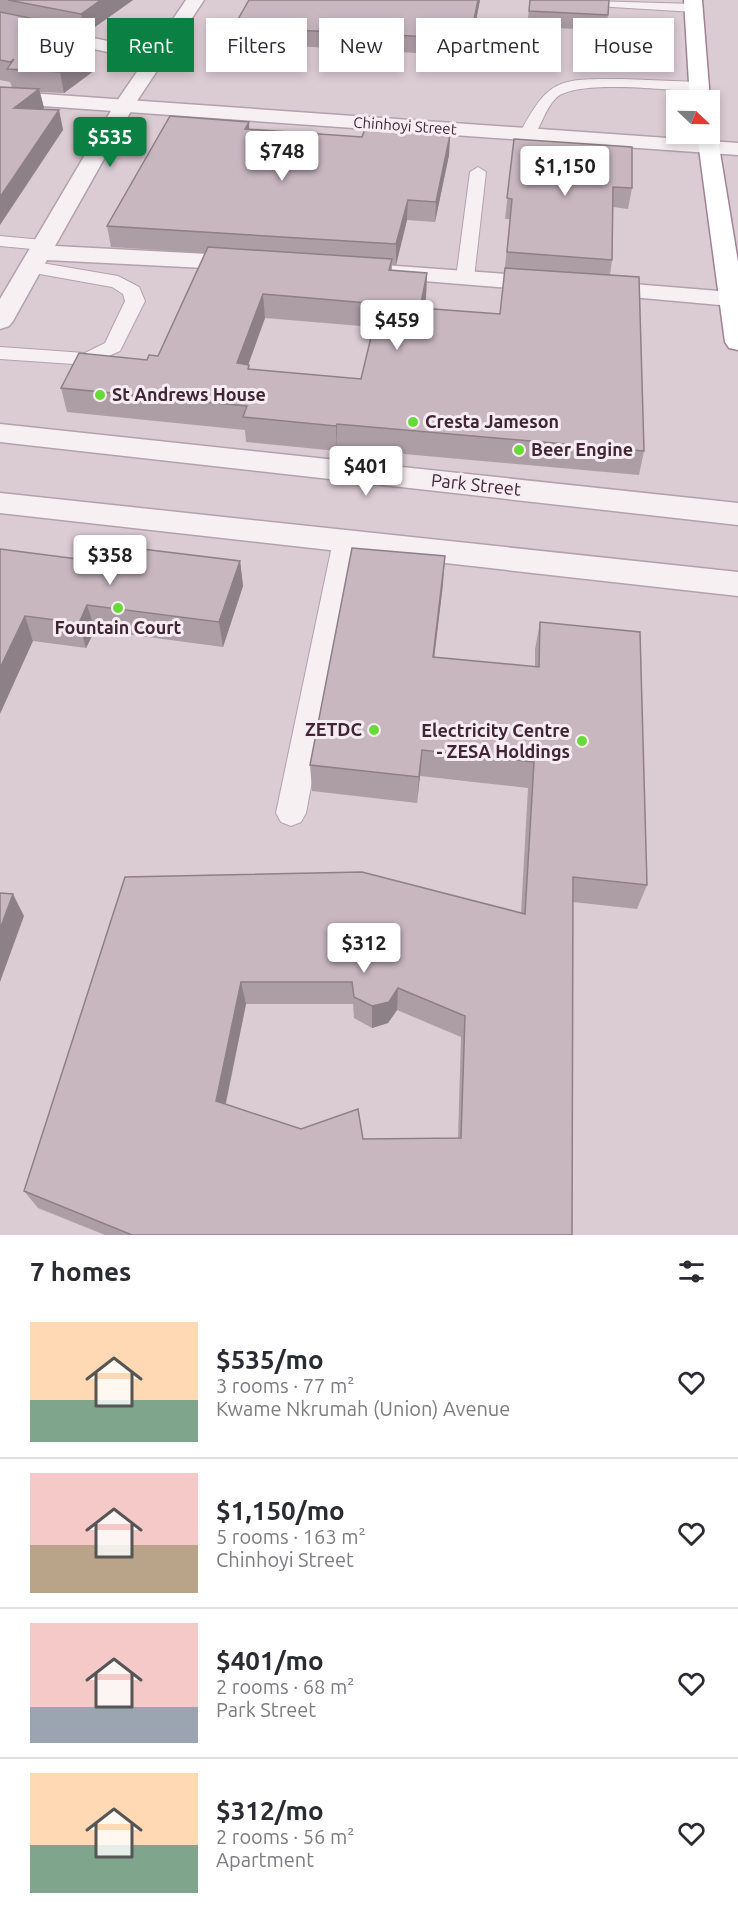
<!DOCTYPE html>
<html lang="en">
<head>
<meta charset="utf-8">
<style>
	:root { --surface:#fff; --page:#f2f2f3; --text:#2b2b33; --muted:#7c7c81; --line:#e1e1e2; --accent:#0b8043 }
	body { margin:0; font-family:Ubuntu,sans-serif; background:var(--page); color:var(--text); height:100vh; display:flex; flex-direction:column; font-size:22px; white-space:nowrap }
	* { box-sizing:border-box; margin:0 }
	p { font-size:20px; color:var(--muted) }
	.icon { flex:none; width:33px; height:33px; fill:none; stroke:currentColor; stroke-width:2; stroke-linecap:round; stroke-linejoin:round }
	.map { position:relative; height:1235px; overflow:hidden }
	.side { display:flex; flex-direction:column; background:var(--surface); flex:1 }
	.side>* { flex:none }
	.hud { position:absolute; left:18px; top:18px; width:702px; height:54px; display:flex; gap:12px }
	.needle { width:39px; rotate:112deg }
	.tools { position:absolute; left:666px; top:90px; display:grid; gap:12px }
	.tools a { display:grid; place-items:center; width:54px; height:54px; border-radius:0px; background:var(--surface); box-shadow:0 3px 9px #0003; font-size:30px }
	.price { position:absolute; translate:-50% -51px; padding:0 14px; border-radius:6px; background:#fff; color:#222; font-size:20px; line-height:39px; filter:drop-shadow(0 2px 3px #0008) }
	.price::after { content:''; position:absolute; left:50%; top:36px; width:18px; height:14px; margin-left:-9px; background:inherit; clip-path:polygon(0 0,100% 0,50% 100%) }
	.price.selected { background:var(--accent); color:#fff }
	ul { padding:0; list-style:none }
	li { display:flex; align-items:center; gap:18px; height:150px; padding:0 30px }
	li+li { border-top:2px solid var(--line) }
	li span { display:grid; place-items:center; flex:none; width:168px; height:120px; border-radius:0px; color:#555 }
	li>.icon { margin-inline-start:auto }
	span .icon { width:72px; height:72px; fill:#fffc; stroke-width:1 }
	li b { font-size:26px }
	h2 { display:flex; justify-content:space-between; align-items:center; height:72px; padding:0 30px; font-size:26px }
	.chip { padding:0 21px; border-radius:0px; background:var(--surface); box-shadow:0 3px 9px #0003; font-size:21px; line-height:54px }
	.chip.selected { background:var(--accent); color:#fff }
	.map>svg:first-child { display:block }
	.built { fill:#dbcbd3; fill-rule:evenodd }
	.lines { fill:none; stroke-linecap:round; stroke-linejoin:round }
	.service-casing { stroke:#b3a2ab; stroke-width:2 }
	.minor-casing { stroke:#b3a2ab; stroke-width:3 }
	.tertiary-casing { stroke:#b3a2ab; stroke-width:3 }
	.trunk-casing { stroke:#a08393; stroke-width:3 }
	.service { fill:#f7f0f3; fill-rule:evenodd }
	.minor { fill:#f7f0f3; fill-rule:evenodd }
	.tertiary { fill:#f7f0f3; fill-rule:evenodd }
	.trunk { fill:#fff; fill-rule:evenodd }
	.wall { fill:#ad9da5; fill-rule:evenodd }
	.shaded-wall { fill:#8d8086 }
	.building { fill:#c9b7c0; stroke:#8d8086; stroke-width:1.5; fill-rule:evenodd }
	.poi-dot { fill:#66da36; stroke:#f6edf2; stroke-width:2 }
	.labels { text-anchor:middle; stroke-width:6; stroke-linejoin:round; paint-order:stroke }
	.far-street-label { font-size:15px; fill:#412533; stroke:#f6edf2 }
	.poi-label { font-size:18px; font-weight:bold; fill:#412533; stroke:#f6edf2; text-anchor:start }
	.street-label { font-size:18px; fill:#412533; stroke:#f6edf2 }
</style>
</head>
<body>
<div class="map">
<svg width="738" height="1235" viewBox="0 0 738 1235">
	<rect width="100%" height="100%" fill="#e9dde3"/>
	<path class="built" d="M 0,0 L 738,0 L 738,1235 L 0,1235 ZM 676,100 L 710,100 L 710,134 L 676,134 Z"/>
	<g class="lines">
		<defs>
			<g id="service">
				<path d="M 555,0 L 695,4 L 702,8 L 695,12 L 562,4 Z"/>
				<path d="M 623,79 L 698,82 L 706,87 L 698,92 C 669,90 576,79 556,98 C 545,109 541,126 533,138 L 521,138 L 519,135 C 549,77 559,79 623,79 Z"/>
				<path d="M 478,167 L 486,172 L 474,278 L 465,284 L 456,278 L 470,172 Z"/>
				<path d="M 0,236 L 43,240 L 52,245 L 43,250 L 0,246 Z"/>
				<path d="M 30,261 L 118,276 L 139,287 L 145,301 L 120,351 L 88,365 L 0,359 L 0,347 L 85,353 L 105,343 L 125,301 L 123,294 L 112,287 L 23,271 L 21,267 L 23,263 Z"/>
				<path d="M 345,532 L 353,535 L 357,541 L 306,813 L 301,822 L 291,826 L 281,822 L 276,813 L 333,541 L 337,535 Z"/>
			</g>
			<g id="minor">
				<path d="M 186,0 L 204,0 L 135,104 L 55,246 L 245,256 L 253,258 L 257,263 L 253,268 L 245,270 L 47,260 L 13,321 L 9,326 L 0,329 L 0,299 L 115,104 L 145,60 L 0,29 L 0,19 L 152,50 Z"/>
				<path d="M 383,265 L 547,277 L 556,279 L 559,284 L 556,289 L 547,291 L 374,277 L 371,272 L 374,267 Z"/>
				<path d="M 596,281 L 731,292 L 738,293 L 738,305 L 731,306 L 587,293 L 584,288 L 587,283 Z"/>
				<path d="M 0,424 L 738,503 L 738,525 L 0,442 Z"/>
				<path d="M 0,493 L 738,572 L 738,596 L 0,513 Z"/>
			</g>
			<path id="tertiary" d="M 0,91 L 738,143 L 738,155 L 0,103 Z"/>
			<g id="trunk">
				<path d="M 684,0 L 702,0 L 710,100 L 710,101 L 690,100 Z"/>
				<path d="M 710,128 L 717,134 L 738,262 L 738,350 L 729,348 L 725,342 L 697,134 L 710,134 Z"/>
			</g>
		</defs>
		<use href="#service" class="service-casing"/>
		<use href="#minor" class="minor-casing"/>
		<use href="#tertiary" class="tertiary-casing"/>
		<use href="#trunk" class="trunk-casing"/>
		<use href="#service" class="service"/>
		<use href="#minor" class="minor"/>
		<use href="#tertiary" class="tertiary"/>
		<use href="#trunk" class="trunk"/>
	</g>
	<g class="wall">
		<path d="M 0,0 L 133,0 L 85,34 L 65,30 L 68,45 L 95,70 L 64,93 L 40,92 L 44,108 L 42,109 L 59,110 L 63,130 L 12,87 L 10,82 L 0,80 Z"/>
		<path d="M 249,0 L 480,0 L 469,56 L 295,46 L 294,41 L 238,38 L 237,21 Z"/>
		<path d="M 530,0 L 608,15 L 606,30 L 527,27 Z"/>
		<path d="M 249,122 L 249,130 L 362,137 L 450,135 L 449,155 L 435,222 L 407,220 L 396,265 L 392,265 L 392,270 L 427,273 L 426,297 L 424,308 L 500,314 L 510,219 L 505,219 L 514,139 L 632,188 L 628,209 L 613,207 L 612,260 L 610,275 L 644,451 L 639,475 L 337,448 L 337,451 L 246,442 L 245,430 L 67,412 L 61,388 L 158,356 L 205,253 L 111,247 L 107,226 ZM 265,318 L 373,327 L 361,379 L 250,369 L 248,364 Z"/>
		<path d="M 0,549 L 93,561 L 240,561 L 243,586 L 223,647 L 95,630 L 86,648 L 33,641 Z"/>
		<path d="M 443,584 L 434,657 L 535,667 L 535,649 L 540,622 L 647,885 L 637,909 L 573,902 L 572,1235 L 105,1235 L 38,1208 L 24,1191 L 125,877 L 521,913 L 528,788 L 420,776 L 417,803 L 312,791 L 310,765 ZM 246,1004 L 353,1004 L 354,1018 L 372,1028 L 388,1023 L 397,1010 L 461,1037 L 458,1138 L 363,1139 L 301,1129 L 226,1104 Z"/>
	</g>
	<g class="shaded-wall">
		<path d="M 101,0 L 133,0 L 85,34 L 81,14 Z"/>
		<path d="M 478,0 L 480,0 L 469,56 L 470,39 Z"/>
		<path d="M 64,25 L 68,46 L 43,40 Z"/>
		<path d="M 91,50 L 95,70 L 64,93 L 60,72 Z"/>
		<path d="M 39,89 L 44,108 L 19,127 L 14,108 Z"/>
		<path d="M 59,110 L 63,130 L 0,225 L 0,197 Z"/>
		<path d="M 249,122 L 250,141 L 245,129 Z"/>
		<path d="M 450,135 L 449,155 L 435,222 L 436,202 Z"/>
		<path d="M 408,200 L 407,220 L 396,265 L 396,244 Z"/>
		<path d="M 427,273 L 426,297 L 419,332 L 420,308 Z"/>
		<path d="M 263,294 L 265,318 L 240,388 L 237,363 Z"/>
		<path d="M 337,424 L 337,451 L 336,426 Z"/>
		<path d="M 445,556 L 443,584 L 431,684 L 433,657 Z"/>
		<path d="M 240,561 L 243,586 L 223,647 L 219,622 Z"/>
		<path d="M 87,605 L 95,630 L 86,648 L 79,623 Z"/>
		<path d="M 25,616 L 33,641 L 0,714 L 0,668 Z"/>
		<path d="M 422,750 L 420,776 L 417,803 L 419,777 Z"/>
		<path d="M 13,894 L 24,916 L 0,982 L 0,929 Z"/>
		<path d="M 241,982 L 246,1004 L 222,1120 L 216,1101 Z"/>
		<path d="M 398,988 L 397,1010 L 388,1023 L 372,1028 L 372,1006 Z"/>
	</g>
	<g class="building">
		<path d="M 8,0 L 101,0 L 81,14 Z"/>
		<path d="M 249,0 L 478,0 L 470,39 L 294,30 L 296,25 L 237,21 Z"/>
		<path d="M 530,0 L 609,0 L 608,15 L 529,11 Z"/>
		<path d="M 0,12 L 64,25 L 43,40 L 91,50 L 60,72 L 7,69 L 14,59 L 10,62 L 0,60 Z"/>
		<path d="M 0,87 L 39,89 L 14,108 L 59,110 L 0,197 Z"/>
		<path d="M 170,116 L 249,122 L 245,129 L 362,137 L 365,129 L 450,135 L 436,202 L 408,200 L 396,244 L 107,226 Z"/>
		<path d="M 514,139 L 632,147 L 632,188 L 613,187 L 612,260 L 507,252 L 512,199 L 507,198 Z"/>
		<path d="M 208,247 L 392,259 L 389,270 L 427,273 L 420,308 L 500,314 L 505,268 L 639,277 L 644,451 L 337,424 L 336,426 L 243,417 L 247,406 L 61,388 L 79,353 L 147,360 L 149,355 L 158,356 ZM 263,294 L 379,304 L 361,379 L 248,369 L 249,365 L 237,363 Z"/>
		<path d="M 101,544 L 240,561 L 219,622 L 87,605 L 79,623 L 25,616 L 0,668 L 0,549 L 93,561 Z"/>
		<path d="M 352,548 L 445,556 L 433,657 L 539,667 L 540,622 L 640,632 L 647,885 L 573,877 L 572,1235 L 132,1235 L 24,1191 L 125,877 L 362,872 L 525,914 L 534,762 L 422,750 L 419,777 L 310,765 ZM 241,982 L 352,982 L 354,997 L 372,1006 L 389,1002 L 398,988 L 465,1016 L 461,1138 L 363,1139 L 358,1109 L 301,1129 L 216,1101 Z"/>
		<path d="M 0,893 L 13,894 L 0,929 Z"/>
	</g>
	<g class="poi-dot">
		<circle cx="100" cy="395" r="6"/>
		<circle cx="413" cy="422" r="6"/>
		<circle cx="519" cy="450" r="6"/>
		<circle cx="118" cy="608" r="6"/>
		<circle cx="374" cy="730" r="6"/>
		<circle cx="582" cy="741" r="6"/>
	</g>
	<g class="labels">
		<g class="far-street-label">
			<text transform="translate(405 126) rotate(4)" y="5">Chinhoyi Street</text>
		</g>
		<g class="poi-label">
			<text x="112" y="401">St Andrews House</text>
			<text x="425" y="428">Cresta Jameson</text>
			<text x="531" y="456">Beer Engine</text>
			<text x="118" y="634" text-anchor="middle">Fountain Court</text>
			<text x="362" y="736" text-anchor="end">ZETDC</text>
			<text x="570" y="737" text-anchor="end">Electricity Centre<tspan x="570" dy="21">- ZESA Holdings</tspan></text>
		</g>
		<g class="street-label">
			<text transform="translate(476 485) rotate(6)" y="6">Park Street</text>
		</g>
	</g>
</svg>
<div class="tools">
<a><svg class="needle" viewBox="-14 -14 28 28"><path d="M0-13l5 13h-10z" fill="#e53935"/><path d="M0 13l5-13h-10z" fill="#7c7c81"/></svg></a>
</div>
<b class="price selected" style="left:110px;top:168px">$535</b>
<b class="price" style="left:282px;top:182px">$748</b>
<b class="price" style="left:565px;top:197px">$1,150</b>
<b class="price" style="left:397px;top:351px">$459</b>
<b class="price" style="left:366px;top:497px">$401</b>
<b class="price" style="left:110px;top:586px">$358</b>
<b class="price" style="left:364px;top:974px">$312</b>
<div class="hud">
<a class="chip">Buy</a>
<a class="chip selected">Rent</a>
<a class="chip">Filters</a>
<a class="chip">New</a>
<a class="chip">Apartment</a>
<a class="chip">House</a>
</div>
</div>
<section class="side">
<h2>7 homes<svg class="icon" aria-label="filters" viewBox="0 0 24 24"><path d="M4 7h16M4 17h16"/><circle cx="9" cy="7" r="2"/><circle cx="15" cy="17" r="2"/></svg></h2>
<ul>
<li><span style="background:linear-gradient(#ffd9b3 65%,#7fa58c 0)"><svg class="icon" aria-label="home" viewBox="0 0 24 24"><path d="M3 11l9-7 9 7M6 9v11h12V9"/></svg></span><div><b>$535/mo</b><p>3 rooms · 77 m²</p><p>Kwame Nkrumah (Union) Avenue</p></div><svg class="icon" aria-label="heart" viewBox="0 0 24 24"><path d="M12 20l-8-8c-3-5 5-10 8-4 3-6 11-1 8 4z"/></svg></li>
<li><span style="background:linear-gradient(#f6c9c9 60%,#b9a48a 0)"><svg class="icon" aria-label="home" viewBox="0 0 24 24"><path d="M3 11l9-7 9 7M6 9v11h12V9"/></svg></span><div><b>$1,150/mo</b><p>5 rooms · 163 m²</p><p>Chinhoyi Street</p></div><svg class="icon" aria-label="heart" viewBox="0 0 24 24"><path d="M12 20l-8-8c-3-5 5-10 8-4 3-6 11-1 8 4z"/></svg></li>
<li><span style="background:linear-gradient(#f6c9c9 70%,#9aa5b1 0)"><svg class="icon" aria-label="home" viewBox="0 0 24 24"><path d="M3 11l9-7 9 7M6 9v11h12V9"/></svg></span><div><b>$401/mo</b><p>2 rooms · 68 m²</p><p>Park Street</p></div><svg class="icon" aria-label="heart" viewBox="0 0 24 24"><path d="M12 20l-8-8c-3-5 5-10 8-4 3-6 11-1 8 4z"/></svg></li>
<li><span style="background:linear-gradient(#ffd9b3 60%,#7fa58c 0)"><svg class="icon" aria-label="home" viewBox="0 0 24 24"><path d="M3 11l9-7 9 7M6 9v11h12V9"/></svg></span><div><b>$312/mo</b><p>2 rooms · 56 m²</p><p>Apartment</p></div><svg class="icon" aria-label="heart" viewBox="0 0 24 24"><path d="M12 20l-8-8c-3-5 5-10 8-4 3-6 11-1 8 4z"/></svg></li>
</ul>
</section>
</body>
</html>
